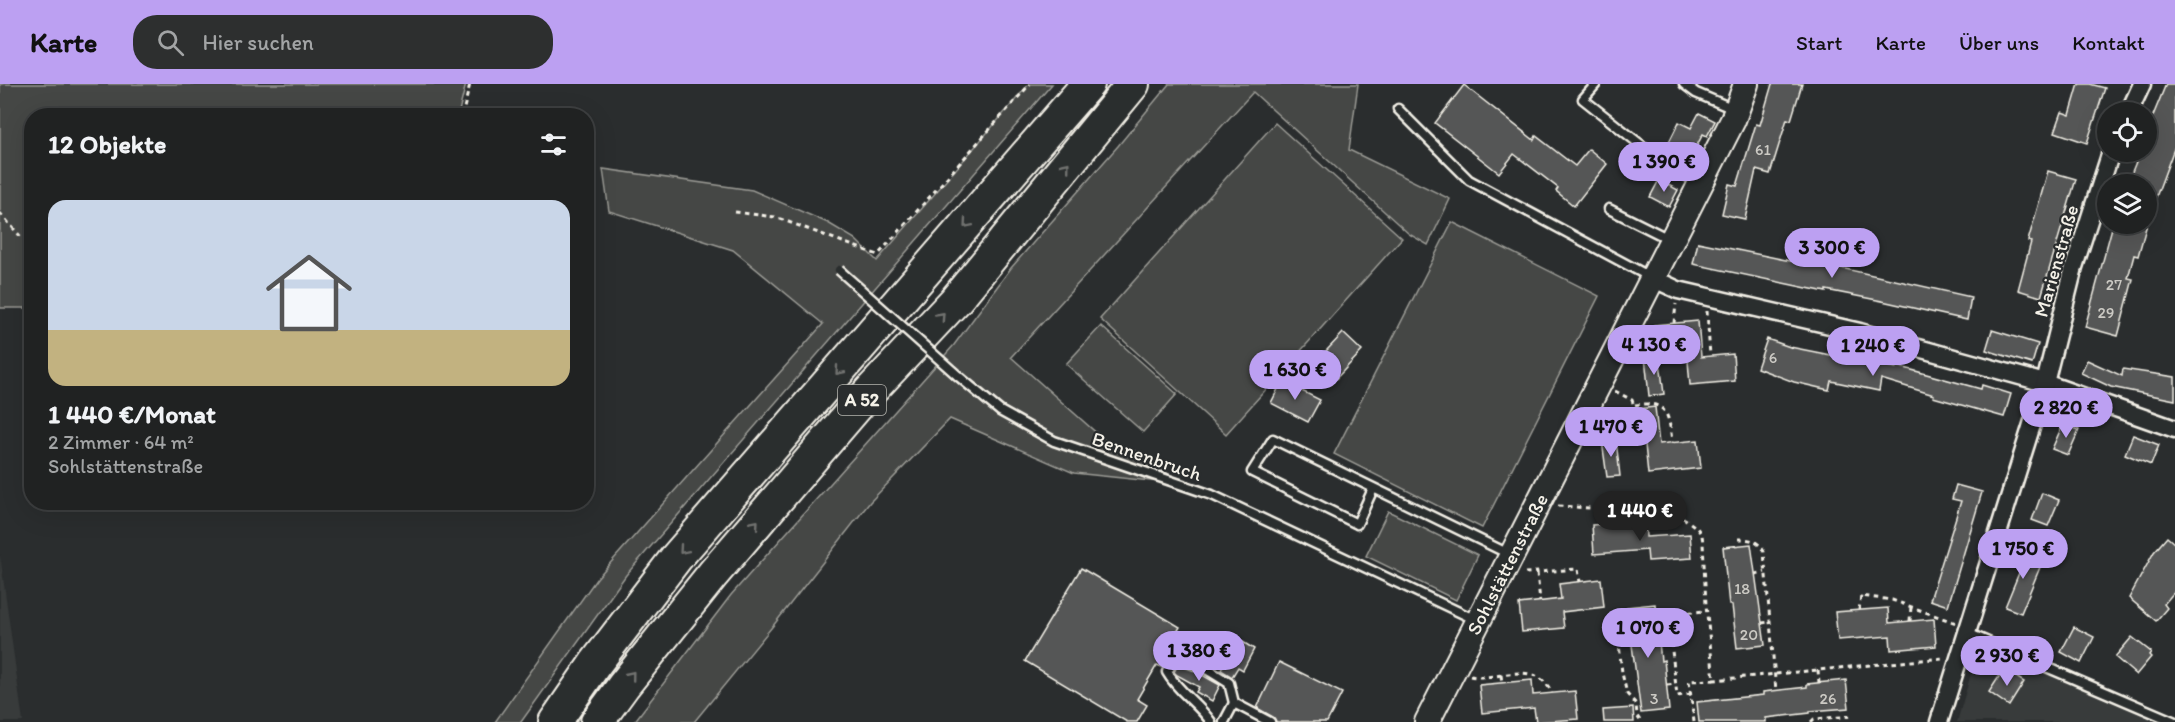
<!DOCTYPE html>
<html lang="de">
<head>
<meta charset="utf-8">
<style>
	:root { --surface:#202222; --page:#2d2f2f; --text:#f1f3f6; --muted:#a2a4a5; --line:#3d3f40; --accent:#bca0f2 }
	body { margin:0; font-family:Itim,sans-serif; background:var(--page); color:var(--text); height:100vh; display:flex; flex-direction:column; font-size:22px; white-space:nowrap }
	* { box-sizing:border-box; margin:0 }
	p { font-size:20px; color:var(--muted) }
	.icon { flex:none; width:33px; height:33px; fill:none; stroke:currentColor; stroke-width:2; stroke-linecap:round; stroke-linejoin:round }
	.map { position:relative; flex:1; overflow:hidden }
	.drawer { position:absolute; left:24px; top:24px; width:570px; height:402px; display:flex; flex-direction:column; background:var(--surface); border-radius:24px; box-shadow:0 6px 24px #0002,0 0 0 2px var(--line) }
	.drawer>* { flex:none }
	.tools { position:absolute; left:2097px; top:18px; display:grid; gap:12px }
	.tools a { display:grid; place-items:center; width:60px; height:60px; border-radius:50%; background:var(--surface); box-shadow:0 6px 24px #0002,0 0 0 2px var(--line); font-size:30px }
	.price { position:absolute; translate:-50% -51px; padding:0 14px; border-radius:21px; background:var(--accent); color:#111; font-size:20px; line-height:39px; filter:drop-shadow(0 2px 3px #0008) }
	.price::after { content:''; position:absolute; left:50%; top:36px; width:18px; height:14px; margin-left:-9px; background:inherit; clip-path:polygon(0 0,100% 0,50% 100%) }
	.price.current { background:#222; color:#fff }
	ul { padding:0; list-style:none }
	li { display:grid; align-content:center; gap:12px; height:318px; padding:0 24px }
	li span { display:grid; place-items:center; height:186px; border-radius:18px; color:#555 }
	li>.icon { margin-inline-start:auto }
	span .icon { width:108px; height:108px; fill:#fffc; stroke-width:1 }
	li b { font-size:26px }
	h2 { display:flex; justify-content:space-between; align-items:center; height:72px; padding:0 24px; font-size:26px }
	header { display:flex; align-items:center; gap:36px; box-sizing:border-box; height:84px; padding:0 30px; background:var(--accent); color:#111 }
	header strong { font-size:28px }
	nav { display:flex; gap:33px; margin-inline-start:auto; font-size:21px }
	.search { width:420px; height:54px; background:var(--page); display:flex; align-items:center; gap:15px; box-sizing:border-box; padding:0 21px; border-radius:24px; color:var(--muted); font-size:22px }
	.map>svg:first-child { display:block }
	.built { fill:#373a3a }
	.green { fill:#444645; stroke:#9c9c96; stroke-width:1.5 }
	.building { fill:#555756; stroke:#f4f1e8; stroke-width:1.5 }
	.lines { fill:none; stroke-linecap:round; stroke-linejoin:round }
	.lane-casing { stroke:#f4f1e8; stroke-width:13 }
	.street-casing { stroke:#f4f1e8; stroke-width:21 }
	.secondary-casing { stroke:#f4f1e8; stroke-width:28 }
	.highway-casing { stroke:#f4f1e8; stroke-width:36 }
	.path { stroke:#f4f1e8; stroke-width:3; stroke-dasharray:4.5 4.5; stroke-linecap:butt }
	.lane { stroke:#2a2d2e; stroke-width:8 }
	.street { stroke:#2a2d2e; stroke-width:16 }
	.secondary { stroke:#2a2d2e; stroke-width:24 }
	.highway { stroke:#2a2d2e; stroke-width:32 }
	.lane-bridge-casing { stroke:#f4f1e8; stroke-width:13; stroke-linecap:butt }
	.lane-bridge { stroke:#2a2d2e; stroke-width:8 }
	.oneway { stroke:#71726f }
	.labels { text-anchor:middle; stroke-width:4.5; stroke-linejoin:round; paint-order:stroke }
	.number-label { font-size:16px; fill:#cccac4 }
	.shield { fill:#2a2d2e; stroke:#b7b6b0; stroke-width:1.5 }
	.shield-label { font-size:18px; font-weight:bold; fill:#f4f1e8 }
	.street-label { font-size:20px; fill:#f4f1e8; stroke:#2a2d2e }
</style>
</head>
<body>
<header>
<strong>Karte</strong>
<div class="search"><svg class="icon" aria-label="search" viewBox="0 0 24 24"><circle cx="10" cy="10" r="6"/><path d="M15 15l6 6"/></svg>Hier suchen</div>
<nav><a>Start</a><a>Karte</a><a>Über uns</a><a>Kontakt</a></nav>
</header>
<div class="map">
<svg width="2175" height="638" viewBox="0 0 2175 638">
	<rect width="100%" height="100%" fill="#2a2d2e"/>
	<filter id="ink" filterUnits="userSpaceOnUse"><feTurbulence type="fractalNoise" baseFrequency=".0167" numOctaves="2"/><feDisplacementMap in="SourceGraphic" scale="12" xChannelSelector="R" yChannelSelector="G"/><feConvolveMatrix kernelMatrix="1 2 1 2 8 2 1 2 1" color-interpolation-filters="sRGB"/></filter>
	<g filter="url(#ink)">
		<g class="built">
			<path d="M 0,471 L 23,638 L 0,638 Z"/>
			<path d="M 1980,558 L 2166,638 L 1957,638 Z"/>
		</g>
		<g class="green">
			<path d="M 0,0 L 466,0 L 458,31 L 32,32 L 31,224 L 0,224 Z"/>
			<path d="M 1029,0 L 1052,0 L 626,491 L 521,638 L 495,638 L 597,494 L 823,240 L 733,166 L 609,127 L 603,85 L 752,106 L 828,139 L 855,155 L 877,177 Z"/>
			<path d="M 1169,0 L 1358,0 L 1349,66 L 1450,115 L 1428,161 L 1409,150 L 1253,8 L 1011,273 L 1109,360 L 1145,370 L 1180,400 L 1074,389 L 950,335 L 870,418 L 776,538 L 694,638 L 634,638 L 731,511 L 954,261 L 1011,184 L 1118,62 Z"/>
			<path d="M 1275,39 L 1402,154 L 1226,350 L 1100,235 Z"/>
			<path d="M 1452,138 L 1599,212 L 1482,444 L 1334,370 Z"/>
			<path d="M 1101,242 L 1177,310 L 1143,348 L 1066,280 Z"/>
			<path d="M 1388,427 L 1478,471 L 1456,516 L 1366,472 Z"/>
		</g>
		<g class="building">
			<path d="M 1772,0 L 1802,0 L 1791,36 L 1787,35 L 1770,90 L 1756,86 L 1745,135 L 1722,130 L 1729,100 L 1737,102 L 1756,40 L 1760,41 Z"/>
			<path d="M 2079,0 L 2090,0 L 2105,4 L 2087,59 L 2055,48 L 2062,28 L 2070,31 Z"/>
			<path d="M 2166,0 L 2175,0 L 2175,62 L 2156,113 L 2146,110 L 2146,100 L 2127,100 L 2140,68 L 2146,68 L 2146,49 Z"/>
			<path d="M 1464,1 L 1534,56 L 1536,52 L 1575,82 L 1589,65 L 1607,80 L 1574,122 L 1556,107 L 1558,104 L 1514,70 L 1499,89 L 1435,39 Z"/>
			<path d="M 1699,29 L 1715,37 L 1707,52 L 1703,50 L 1687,80 L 1664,68 L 1679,38 L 1691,44 Z"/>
			<path d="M 2048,87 L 2076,95 L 2041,213 L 2018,206 L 2031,158 L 2028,157 Z"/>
			<path d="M 1659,96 L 1678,106 L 1669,123 L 1650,113 Z"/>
			<path d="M 2113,140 L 2147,140 L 2138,172 L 2134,171 L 2128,194 L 2133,195 L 2118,252 L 2085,243 Z"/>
			<path d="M 1698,158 L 1796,178 L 1798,168 L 1833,175 L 1832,182 L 1971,213 L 1967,236 L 1882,217 L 1826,206 L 1826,208 L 1693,180 Z"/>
			<path d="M 1698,237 L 1701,273 L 1733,270 L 1735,297 L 1690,301 L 1687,265 L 1656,267 L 1654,241 Z"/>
			<path d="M 1992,246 L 2038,260 L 2032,280 L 1986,266 Z"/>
			<path d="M 1343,249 L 1362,267 L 1330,301 L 1311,283 Z"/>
			<path d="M 1767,255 L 1790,263 L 1896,284 L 1897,282 L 1981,305 L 1982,301 L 2011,310 L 2004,333 L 1933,313 L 1934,311 L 1881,295 L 1879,307 L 1831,297 L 1829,306 L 1794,298 L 1757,284 Z"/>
			<path d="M 1659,271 L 1664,310 L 1649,312 L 1645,273 Z"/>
			<path d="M 2087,276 L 2122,292 L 2123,285 L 2175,293 L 2175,316 L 2111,303 L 2081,289 Z"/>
			<path d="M 1282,297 L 1320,316 L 1308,338 L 1271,319 Z"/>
			<path d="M 1655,323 L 1659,360 L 1698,356 L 1701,384 L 1648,390 L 1644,351 L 1614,354 L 1611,328 Z"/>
			<path d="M 2063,340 L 2079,346 L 2068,371 L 2052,365 Z"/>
			<path d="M 2133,351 L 2159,361 L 2151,381 L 2125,370 Z"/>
			<path d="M 1616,356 L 1620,392 L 1607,393 L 1602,357 Z"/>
			<path d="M 1956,401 L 1982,408 L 1948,522 L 1930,516 L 1961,417 L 1952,415 Z"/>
			<path d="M 2042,409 L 2059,416 L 2048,442 L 2032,436 Z"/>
			<path d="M 1645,437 L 1646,453 L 1690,450 L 1692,474 L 1648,477 L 1647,466 L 1594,470 L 1592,441 Z"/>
			<path d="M 2167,453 L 2175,460 L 2175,507 L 2164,520 L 2167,524 L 2156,537 L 2129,514 L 2154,468 Z"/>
			<path d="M 1751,460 L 1765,561 L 1737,564 L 1732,521 L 1729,521 L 1723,463 Z"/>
			<path d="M 2018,466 L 2043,476 L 2021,529 L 2005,523 L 2021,484 L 2012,481 Z"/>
			<path d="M 1081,484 L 1180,543 L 1164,570 L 1168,572 L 1162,583 L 1157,581 L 1137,615 L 1147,621 L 1137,638 L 1127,638 L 1025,577 Z"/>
			<path d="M 1601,495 L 1604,523 L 1562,528 L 1564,544 L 1522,548 L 1519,520 L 1561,515 L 1559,500 Z"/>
			<path d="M 1655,520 L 1661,577 L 1664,576 L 1669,626 L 1641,629 L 1627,523 Z"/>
			<path d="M 1888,524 L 1889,539 L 1934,535 L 1936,562 L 1891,566 L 1890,552 L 1838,556 L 1835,528 Z"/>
			<path d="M 2074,543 L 2094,553 L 2081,579 L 2061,568 Z"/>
			<path d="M 2132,553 L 2151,568 L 2149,571 L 2151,573 L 2136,591 L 2115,573 Z"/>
			<path d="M 1238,555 L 1254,565 L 1243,586 L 1238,583 L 1232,593 L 1221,586 Z"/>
			<path d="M 1279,578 L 1342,609 L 1327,638 L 1276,638 L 1273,633 L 1257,624 Z"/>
			<path d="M 1178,581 L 1195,587 L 1220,601 L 1212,617 L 1196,608 L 1199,603 L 1177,591 L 1174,588 Z"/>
			<path d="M 2004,585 L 2024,598 L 2009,622 L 1989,608 Z"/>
			<path d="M 1532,596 L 1533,611 L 1575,607 L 1578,635 L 1536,638 L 1534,624 L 1482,629 L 1479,601 Z"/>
			<path d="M 1846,596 L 1849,624 L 1810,627 L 1810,629 L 1766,634 L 1766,638 L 1699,638 L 1697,618 L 1763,611 L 1763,608 L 1807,603 L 1807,600 Z"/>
			<path d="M 1633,624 L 1634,638 L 1604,638 L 1603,626 Z"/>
		</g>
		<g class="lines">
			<defs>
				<g id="lane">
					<path d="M 1596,0 L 1583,15 L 1665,80 L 1700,99"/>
					<path d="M 1684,0 L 1696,9 L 1736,26"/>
					<path d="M 1398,25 L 1469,96 L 1652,194"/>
					<path d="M 1609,125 L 1671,156"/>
					<path d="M 957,291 L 1000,327 L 1054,357 L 1212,411 L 1476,536"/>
					<path d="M 1373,405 L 1357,440 L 1252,388 L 1273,355 L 1511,471"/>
					<path d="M 1967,549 L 2175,638"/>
					<path d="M 1211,638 C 1198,619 1178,608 1167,588 L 1175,573 L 1205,584 L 1229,599 L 1234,619"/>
					<path d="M 1224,638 L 1234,619 L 1270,638"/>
				</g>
				<g id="street">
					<path d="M 2129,28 L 2142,0"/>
					<path d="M 1652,194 L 1678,206 L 1860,248 L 2045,299 L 2175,345"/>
					<path d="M 1939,638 L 2045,299 L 2074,183 L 2111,68"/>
				</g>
				<g id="secondary">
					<path id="s1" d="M 1427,638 L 1733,36 L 1746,0"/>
				</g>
				<g id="highway">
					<path d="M 555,638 L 595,580 L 676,474 L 1088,0"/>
					<path d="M 597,638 L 624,601 L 713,490 L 862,316 L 955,217 L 1133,0"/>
				</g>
			</defs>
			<use href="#lane" class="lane-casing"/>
			<use href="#street" class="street-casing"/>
			<use href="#secondary" class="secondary-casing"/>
			<use href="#highway" class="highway-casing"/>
			<g class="path">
				<path d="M 462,32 L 470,0"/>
				<path d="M 735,128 L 775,133 L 878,171 L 1030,0"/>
				<path d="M 0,129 L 21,153 L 32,160"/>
				<path d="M 1707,227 L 1710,272"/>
				<path d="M 1674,239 L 1676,220"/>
				<path d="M 1615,307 L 1632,316 L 1635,325"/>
				<path d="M 1635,321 C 1667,316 1669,330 1672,358"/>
				<path d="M 1558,422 L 1672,429 L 1685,435 L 1697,444 L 1702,451 L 1703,459 L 1706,521 L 1714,596 L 1943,574"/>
				<path d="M 1738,455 C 1750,455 1758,456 1764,468 L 1776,607"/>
				<path d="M 1525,489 L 1578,485 L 1580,498"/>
				<path d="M 1537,489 L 1540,517"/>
				<path d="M 1755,490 L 1765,488"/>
				<path d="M 1859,526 L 1861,512 L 1892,516 L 1956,539"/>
				<path d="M 1616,529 L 1622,589 L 1627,610 L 1636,620 L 1637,632 L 1641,638"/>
				<path d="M 1910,537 L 1911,522"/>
				<path d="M 1762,539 L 1769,538"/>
				<path d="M 1658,549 L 1670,547"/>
				<path d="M 1818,586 L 1819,599"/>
				<path d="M 1501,591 L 1502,599"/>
				<path d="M 1470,592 C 1501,598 1534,573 1552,609"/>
				<path d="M 1667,601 L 1676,600"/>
				<path d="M 1691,610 L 1677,612 L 1668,530 L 1706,527"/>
				<path d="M 1694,638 L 1689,597 L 1714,596"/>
				<path d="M 1811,638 L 1814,635 L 1853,632"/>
			</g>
			<use href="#lane" class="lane"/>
			<use href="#street" class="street"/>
			<use href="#secondary" class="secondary"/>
			<use href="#highway" class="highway"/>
			<defs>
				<path id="lane-bridge" d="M 839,186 L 957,291"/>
			</defs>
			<use href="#lane-bridge" class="lane-bridge-casing"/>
			<use href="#lane-bridge" class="lane-bridge"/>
		</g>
		<defs><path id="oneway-chevron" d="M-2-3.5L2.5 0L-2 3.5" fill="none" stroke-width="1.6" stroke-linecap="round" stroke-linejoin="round" transform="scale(1.5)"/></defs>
		<g class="oneway">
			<use href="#oneway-chevron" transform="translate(1066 82) rotate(-51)"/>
			<use href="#oneway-chevron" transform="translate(967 140) rotate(131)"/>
			<use href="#oneway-chevron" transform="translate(941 232) rotate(-47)"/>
			<use href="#oneway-chevron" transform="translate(839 287) rotate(131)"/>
			<use href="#oneway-chevron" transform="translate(755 440) rotate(-49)"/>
			<use href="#oneway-chevron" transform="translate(683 466) rotate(131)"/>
			<use href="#oneway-chevron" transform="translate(631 591) rotate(-51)"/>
		</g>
	</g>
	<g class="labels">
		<g class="number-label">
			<text x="1763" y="71">61</text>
			<text x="2114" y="206">27</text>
			<text x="2106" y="234">29</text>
			<text x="1773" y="279">6</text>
			<text x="1742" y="510">18</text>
			<text x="1749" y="556">20</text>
			<text x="1654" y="620">3</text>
			<text x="1828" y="620">26</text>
		</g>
		<rect class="shield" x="838" y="301" width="48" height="30" rx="4.5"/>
		<g class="shield-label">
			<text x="862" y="322">A 52</text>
		</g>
		<g class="street-label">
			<text transform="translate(2056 177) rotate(-74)" y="7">Marienstraße</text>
			<text transform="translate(1147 372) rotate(19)" y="7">Bennenbruch</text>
			<text dy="7" stroke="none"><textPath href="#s1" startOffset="177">Sohlstättenstraße</textPath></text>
		</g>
	</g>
</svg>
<div class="tools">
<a><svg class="icon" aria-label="locate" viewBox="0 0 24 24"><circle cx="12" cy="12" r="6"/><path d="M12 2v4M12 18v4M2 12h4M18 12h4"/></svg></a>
<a><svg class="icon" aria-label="layers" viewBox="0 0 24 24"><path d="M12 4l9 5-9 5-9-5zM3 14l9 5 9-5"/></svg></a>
</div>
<b class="price" style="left:1664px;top:109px">1 390 €</b>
<b class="price" style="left:1832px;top:195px">3 300 €</b>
<b class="price" style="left:1654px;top:292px">4 130 €</b>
<b class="price" style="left:1873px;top:293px">1 240 €</b>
<b class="price" style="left:1295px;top:317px">1 630 €</b>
<b class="price" style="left:2066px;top:355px">2 820 €</b>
<b class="price" style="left:1611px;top:374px">1 470 €</b>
<b class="price current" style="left:1640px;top:458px">1 440 €</b>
<b class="price" style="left:2023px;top:496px">1 750 €</b>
<b class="price" style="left:1648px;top:575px">1 070 €</b>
<b class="price" style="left:1199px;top:598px">1 380 €</b>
<b class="price" style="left:2007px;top:603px">2 930 €</b>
<section class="drawer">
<h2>12 Objekte<svg class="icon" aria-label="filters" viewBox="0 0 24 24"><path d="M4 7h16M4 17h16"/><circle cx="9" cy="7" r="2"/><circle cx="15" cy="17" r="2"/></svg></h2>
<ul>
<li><span style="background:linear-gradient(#c9d6e8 70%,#c2b280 0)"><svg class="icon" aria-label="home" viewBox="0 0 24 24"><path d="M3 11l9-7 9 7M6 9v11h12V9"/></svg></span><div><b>1 440 €/Monat</b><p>2 Zimmer · 64 m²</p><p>Sohlstättenstraße</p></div></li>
</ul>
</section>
</div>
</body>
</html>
